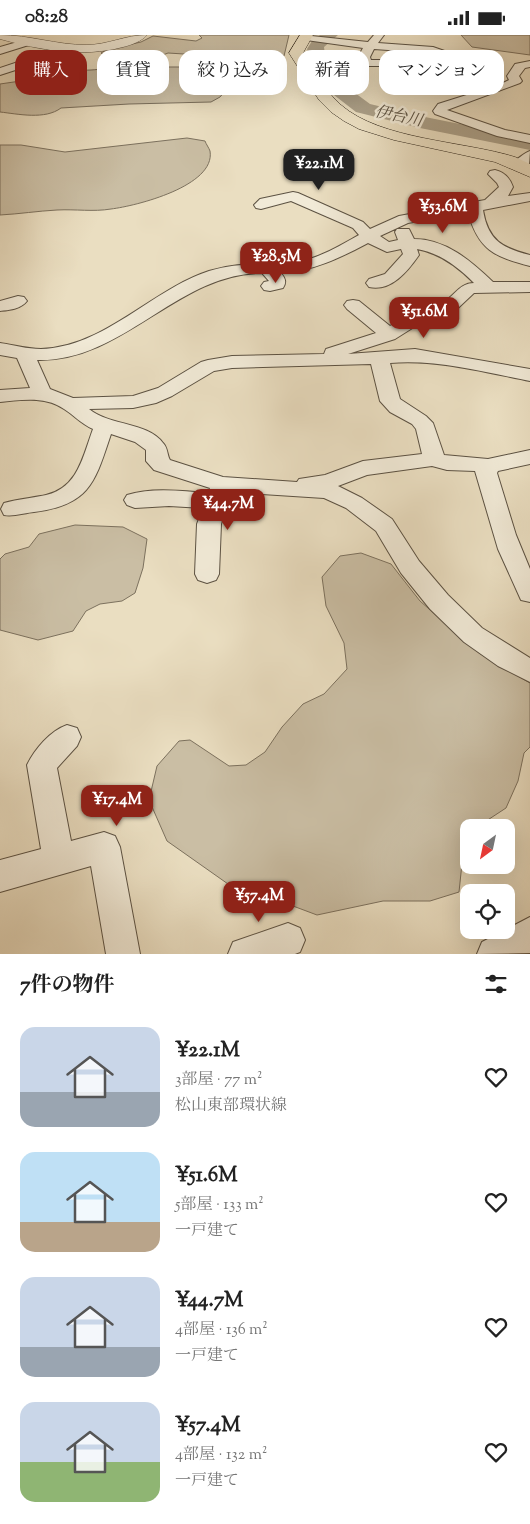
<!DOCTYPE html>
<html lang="ja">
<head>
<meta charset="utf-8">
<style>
	:root { --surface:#fff; --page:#f6f6f6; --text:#222; --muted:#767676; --accent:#8f2418 }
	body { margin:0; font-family:"Sorts Mill Goudy","Noto Serif JP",serif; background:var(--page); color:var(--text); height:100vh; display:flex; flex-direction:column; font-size:19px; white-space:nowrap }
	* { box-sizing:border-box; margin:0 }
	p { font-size:16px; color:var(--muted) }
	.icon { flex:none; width:28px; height:28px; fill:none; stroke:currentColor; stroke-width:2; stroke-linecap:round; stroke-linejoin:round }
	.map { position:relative; height:919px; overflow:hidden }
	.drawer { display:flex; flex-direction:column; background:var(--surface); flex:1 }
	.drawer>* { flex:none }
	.banner { position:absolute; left:15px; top:15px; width:500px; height:45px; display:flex; gap:10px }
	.needle { width:32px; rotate:213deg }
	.fabs { position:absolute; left:460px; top:784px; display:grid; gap:10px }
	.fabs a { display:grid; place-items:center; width:55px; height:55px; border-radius:10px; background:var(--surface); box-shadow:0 5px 20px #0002; font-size:25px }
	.price { position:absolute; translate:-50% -42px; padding:0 11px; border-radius:10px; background:var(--accent); color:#fff; font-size:16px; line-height:32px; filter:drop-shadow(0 1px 2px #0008) }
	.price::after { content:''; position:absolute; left:50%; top:30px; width:15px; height:11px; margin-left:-8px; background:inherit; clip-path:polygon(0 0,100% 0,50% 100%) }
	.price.current { background:#222; color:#fff }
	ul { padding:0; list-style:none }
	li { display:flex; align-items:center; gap:15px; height:125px; padding:0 20px }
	li span { display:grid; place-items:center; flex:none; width:140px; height:100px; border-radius:15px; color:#555 }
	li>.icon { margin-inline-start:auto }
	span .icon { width:60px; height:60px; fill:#fffc; stroke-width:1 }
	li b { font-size:21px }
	h2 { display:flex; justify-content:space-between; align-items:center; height:60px; padding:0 20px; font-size:21px }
	.chip { padding:0 18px; border-radius:15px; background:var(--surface); box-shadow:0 5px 20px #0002; font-size:18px; line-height:45px }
	.chip.current { background:var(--accent); color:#fff }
	.status { display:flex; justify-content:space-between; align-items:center; height:35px; padding:0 25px; background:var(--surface); direction:ltr }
	.status svg { height:14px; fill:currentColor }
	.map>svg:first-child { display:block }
	.green { fill:#cabea4; stroke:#7c715e }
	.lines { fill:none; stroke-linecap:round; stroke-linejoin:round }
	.river { fill:#aa9f88; fill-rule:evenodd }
	.minor-casing { stroke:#5c5243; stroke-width:2 }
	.tertiary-casing { stroke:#5c5243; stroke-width:1 }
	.primary-casing { stroke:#2d2419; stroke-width:1 }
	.minor { fill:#f1ead7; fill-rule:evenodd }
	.tertiary { fill:#f1ead7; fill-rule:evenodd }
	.primary { fill:#eadec1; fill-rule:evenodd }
	.labels { text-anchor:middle; stroke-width:5; stroke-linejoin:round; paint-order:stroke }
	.far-water-label { font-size:16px; font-style:italic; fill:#594f40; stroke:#f1ead7 }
</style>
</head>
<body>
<div class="status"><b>08:28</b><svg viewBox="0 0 49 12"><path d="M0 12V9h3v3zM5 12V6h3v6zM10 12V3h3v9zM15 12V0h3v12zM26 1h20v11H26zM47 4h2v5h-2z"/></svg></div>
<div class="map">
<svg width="530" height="919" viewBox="0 0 530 919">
	<rect width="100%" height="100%" fill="#eadec1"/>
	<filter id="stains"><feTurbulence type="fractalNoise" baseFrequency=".004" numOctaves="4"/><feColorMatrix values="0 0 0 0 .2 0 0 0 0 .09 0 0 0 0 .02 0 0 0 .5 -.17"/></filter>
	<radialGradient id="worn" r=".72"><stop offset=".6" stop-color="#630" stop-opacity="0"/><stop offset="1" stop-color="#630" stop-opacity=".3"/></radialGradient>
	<g class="green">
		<path d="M 199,0 L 289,0 L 284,21 L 275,28 L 264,33 L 228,24 L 196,25 L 184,19 L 168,18 L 140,29 L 149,32 L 190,32 L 204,39 L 216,38 L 224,40 L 226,45 L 273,48 L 273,50 L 266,53 L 227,54 L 220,62 L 211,67 L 129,69 L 61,73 C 45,85 18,79 0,77 L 0,49 L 48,42 L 53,39 L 52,36 L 56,34 C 76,34 99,39 116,28 L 101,18 L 106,15 L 141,7 L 153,1 L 196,6 L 202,3 Z"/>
		<path d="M 461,0 L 530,0 L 530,20 L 472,12 Z"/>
		<path d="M 187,103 L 205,106 C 206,109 209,113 210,116 C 216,151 136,171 111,174 C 93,177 76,174 57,175 C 38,176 19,179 0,180 L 0,110 L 21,110 L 65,117 Z"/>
		<path d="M 75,490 L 123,492 L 147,504 L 143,533 L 135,558 L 122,566 L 100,569 L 86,576 L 73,596 L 38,605 L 0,595 L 0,524 L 5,519 L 29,512 L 39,499 Z"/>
		<path d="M 361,518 L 391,529 L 420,566 L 479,618 L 530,648 L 530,712 L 524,718 L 518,746 L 506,773 L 477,792 L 469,792 L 469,798 L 465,800 L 459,857 L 430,866 L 383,866 L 317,880 L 285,868 L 255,868 L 167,806 L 149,765 L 157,731 L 179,706 L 190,705 L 229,731 L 246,730 L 265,717 L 282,692 L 303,669 L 324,659 L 347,634 L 344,608 L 326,571 L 322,542 L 340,521 Z"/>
	</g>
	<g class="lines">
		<path class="river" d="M 320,0 L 338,0 L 324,12 L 325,20 L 347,52 L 370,69 L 420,81 L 530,103 L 530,115 L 420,93 L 356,77 L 334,60 L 309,20 L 307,14 L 312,6 Z"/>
		<defs>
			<g id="minor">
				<path d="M 302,0 L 368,7 L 374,0 L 384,0 L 378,8 L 433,12 L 459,21 L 461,23 L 458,26 L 500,37 L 502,39 L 495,45 L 503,48 L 509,45 L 507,41 L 515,29 L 530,26 L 530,32 L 525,33 L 519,41 L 522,46 L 520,48 L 447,75 L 505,95 L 530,100 L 530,108 L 497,101 L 435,79 L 433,76 L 438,69 L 492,52 L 480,45 L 486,40 L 449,31 L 438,35 L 411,31 L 367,31 L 363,30 L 358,22 L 363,13 L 306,5 L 302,4 ZM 374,14 L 431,18 L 446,23 L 436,28 L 411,25 L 371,25 L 370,22 Z"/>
				<path d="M 28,4 L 33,7 L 32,9 L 0,19 L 0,12 Z"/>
				<path d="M 66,11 L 71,14 L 68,18 L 0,40 L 0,33 Z"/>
				<path d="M 530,116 L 529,130 L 518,134 L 513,133 L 511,130 C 514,126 526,117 530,116 Z"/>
				<path d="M 495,135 C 504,137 510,143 513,152 L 508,161 L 530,158 L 530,166 L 483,175 C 488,206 503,213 530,220 L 530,231 C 495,222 478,215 468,177 L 408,188 L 380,201 L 389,207 L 398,205 L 395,197 L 397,194 L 409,194 L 414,204 C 446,204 471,226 493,247 L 530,247 L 530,257 L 474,258 L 457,274 L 414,292 L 395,304 L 348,319 L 415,314 L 530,334 L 530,346 C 484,337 437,324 390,328 L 400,364 L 426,381 L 433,388 L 444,420 L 488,424 L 530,415 L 530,429 L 498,436 L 497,438 L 516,500 L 530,534 L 530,567 L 521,565 L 498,514 L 475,436 L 447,435 L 432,431 L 367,440 L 338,451 L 362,463 L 392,484 L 419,526 L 448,560 L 482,593 L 530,623 L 530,647 L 498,631 L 464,607 L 430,574 L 401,538 L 376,496 L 346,473 L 324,463 L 231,457 L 221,489 L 219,539 L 216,545 L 207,548 L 198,545 L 195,539 L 197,489 L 203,473 L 169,471 L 135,473 L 127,470 L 124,465 L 127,460 C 153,452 182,456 208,458 L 210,453 L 154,435 L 146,426 L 146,415 L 135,407 L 111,399 C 95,447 90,470 34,477 C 23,478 14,482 4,480 L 1,474 L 4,468 C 18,464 32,463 46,460 C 78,453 83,421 93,394 C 81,389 74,380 64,374 C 45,361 22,365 0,367 L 0,355 L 30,353 L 17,323 L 0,320 L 0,308 C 14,310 27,314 41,314 C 105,312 151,255 209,236 C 241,226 265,231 296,227 C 318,224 339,211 359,200 L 353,193 L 291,166 L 261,174 L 256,173 L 254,170 L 260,164 L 293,157 L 298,158 L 363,187 L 370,194 L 399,181 L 485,165 L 499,152 L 497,148 L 488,139 L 490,136 ZM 368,208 L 387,217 L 401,214 L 403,219 L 385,239 L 369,244 L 366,248 L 369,252 C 391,257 408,236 419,220 L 417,214 C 440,218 458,232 474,248 C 460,248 455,260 445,266 C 428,277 407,281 390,291 L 359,266 L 353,265 L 347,266 L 344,270 L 347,274 L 376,298 L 326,314 L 324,319 L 232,321 L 208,325 L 201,327 L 158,353 L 133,361 L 73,363 L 50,354 L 37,325 C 124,327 177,238 262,238 L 269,246 L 264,247 L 261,251 L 264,255 L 270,256 L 283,253 C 287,247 285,243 281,238 C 313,236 340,223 368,208 ZM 371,329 L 380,366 L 390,377 L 412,389 L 416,394 L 422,419 L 363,426 L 325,440 L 299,444 L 297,447 L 223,442 L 170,425 C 167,420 168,413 163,408 C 148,387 110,391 89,374 L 133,373 L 156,368 L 172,361 L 214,336 L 232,333 Z"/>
				<path d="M 18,261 L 24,262 L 27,266 C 21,274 9,275 0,276 L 0,266 Z"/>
				<path d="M 67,690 L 77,693 L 81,702 L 77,711 L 57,733 L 71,806 L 104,797 L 115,801 L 120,812 L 140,919 L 106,919 L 91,831 L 0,857 L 0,825 L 41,814 L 27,730 C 35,714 50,696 67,690 Z"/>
				<path d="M 530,882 L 530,918 L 477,919 L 482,907 Z"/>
				<path d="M 288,888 L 300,893 L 305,905 L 300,917 L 295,919 L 228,919 L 233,907 Z"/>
			</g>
			<path id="tertiary" d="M 0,0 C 29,0 57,10 86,10 C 108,10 125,0 147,0 C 142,6 131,10 123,12 C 81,23 41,15 0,4 Z"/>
			<path id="primary" d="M 300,0 L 313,0 L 303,18 C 314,36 325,56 341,70 C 381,105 464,106 515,122 L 530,129 L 530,142 L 495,127 L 394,105 L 359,94 L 344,86 L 331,77 L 319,65 L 289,18 Z"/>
		</defs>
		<use href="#minor" class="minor-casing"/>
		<use href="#tertiary" class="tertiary-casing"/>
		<use href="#primary" class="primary-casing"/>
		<use href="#minor" class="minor"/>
		<use href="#tertiary" class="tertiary"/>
		<use href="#primary" class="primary"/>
	</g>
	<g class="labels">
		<g class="far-water-label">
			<text transform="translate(399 80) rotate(12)" y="6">伊台川</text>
		</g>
	</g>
	<rect width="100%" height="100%" filter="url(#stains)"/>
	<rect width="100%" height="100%" fill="url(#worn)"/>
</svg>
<div class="fabs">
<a><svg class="needle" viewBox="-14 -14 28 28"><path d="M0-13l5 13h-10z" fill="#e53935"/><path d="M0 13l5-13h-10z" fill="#767676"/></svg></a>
<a><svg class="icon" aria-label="locate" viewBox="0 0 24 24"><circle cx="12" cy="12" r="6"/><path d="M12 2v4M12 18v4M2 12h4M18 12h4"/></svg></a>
</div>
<b class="price current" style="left:319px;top:156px">¥22.1M</b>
<b class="price" style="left:443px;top:199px">¥53.6M</b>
<b class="price" style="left:276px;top:249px">¥28.5M</b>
<b class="price" style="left:424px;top:304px">¥51.6M</b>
<b class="price" style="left:228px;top:496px">¥44.7M</b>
<b class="price" style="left:117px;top:792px">¥17.4M</b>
<b class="price" style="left:259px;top:888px">¥57.4M</b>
<div class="banner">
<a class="chip current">購入</a>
<a class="chip">賃貸</a>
<a class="chip">絞り込み</a>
<a class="chip">新着</a>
<a class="chip">マンション</a>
</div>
</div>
<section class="drawer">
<h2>7件の物件<svg class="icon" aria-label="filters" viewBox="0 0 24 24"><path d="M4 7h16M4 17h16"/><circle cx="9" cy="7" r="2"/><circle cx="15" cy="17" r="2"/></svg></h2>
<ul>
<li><span style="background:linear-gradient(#c9d6e8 65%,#9aa5b1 0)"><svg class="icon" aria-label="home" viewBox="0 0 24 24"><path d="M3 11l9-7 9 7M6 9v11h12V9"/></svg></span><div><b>¥22.1M</b><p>3部屋 · 77 m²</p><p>松山東部環状線</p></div><svg class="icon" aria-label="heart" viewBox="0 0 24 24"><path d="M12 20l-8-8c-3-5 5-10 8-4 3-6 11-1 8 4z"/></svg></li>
<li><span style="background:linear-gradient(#bfe0f5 70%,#b9a48a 0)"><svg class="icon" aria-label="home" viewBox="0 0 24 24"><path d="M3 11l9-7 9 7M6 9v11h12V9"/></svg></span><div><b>¥51.6M</b><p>5部屋 · 133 m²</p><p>一戸建て</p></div><svg class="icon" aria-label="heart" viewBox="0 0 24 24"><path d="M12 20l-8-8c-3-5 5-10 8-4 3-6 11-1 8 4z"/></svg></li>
<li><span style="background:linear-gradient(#c9d6e8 70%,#9aa5b1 0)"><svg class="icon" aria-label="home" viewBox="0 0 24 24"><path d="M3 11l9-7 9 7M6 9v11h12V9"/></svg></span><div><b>¥44.7M</b><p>4部屋 · 136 m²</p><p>一戸建て</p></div><svg class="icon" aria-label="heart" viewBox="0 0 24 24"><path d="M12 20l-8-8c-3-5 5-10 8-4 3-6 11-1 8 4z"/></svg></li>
<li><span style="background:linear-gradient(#c9d6e8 60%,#8fb573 0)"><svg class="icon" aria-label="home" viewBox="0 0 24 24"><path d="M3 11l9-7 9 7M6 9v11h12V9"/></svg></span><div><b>¥57.4M</b><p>4部屋 · 132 m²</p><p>一戸建て</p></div><svg class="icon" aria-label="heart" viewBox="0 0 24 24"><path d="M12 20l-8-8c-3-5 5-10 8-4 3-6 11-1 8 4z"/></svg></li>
</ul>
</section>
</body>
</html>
